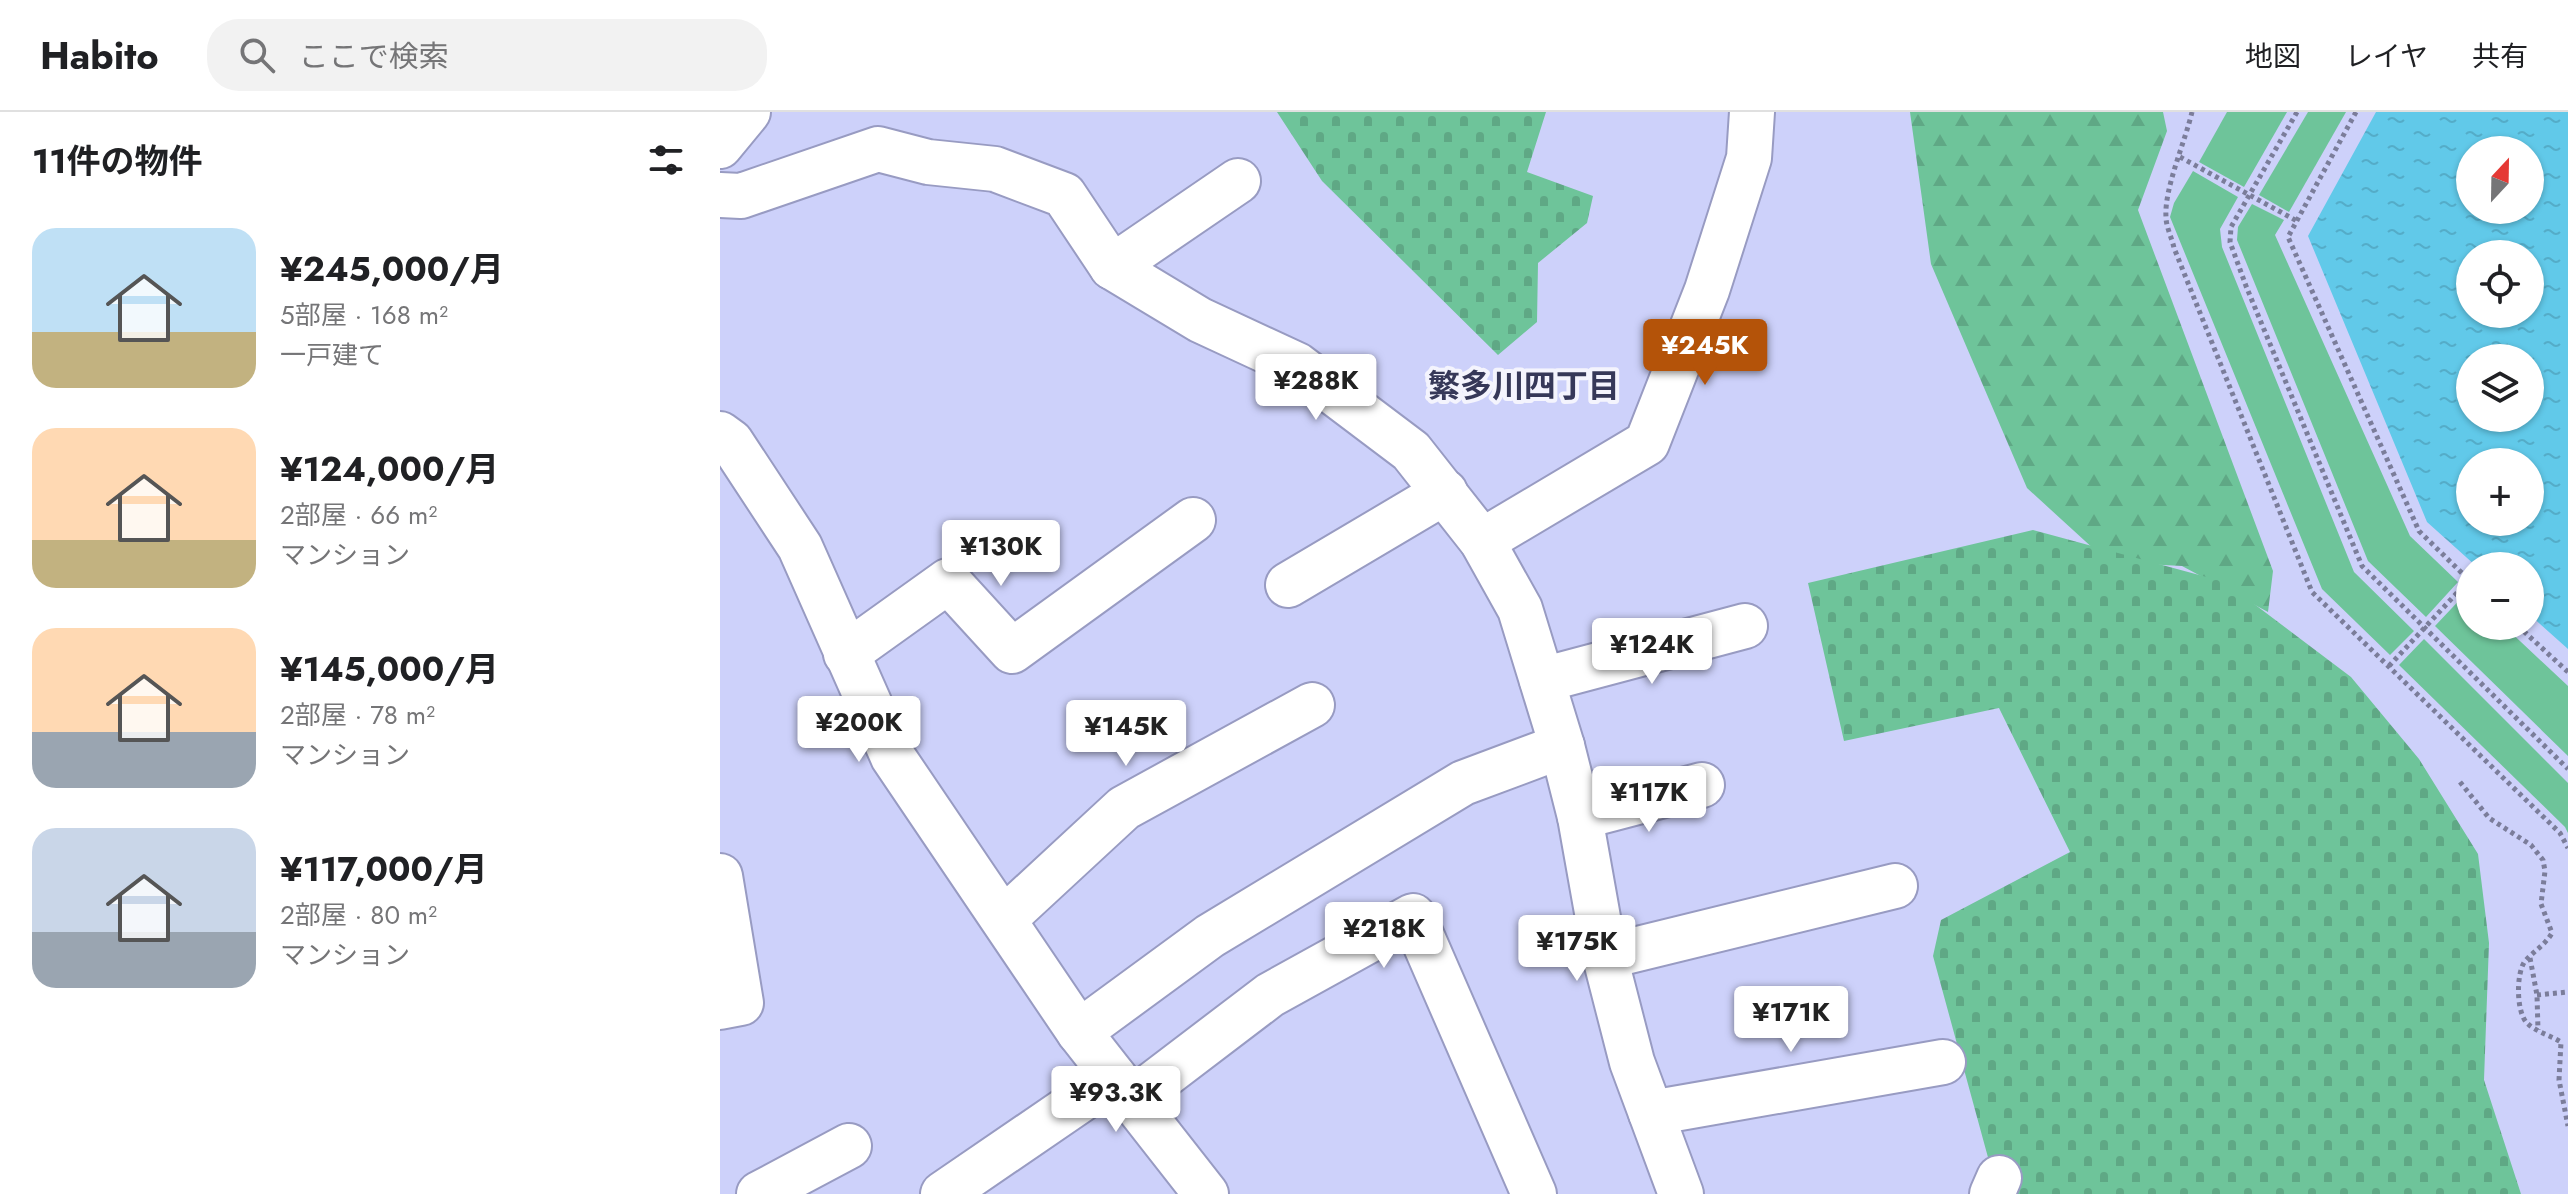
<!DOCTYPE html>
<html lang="ja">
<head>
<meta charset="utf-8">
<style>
	:root { --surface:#fff; --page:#f2f2f2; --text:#202124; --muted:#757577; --line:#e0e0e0; --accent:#b45309 }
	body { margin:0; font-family:Jost,"Noto Sans JP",sans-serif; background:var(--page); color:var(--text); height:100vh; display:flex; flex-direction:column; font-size:30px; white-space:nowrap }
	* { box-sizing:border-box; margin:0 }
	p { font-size:26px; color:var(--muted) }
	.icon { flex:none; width:44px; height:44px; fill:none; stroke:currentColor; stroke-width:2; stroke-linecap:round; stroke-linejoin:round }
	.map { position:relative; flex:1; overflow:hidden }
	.side { display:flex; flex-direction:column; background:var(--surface); width:720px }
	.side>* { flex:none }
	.needle { width:52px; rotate:22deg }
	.fabs { position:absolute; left:1736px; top:24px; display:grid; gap:16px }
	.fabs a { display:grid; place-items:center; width:88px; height:88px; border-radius:50%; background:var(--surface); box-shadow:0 2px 6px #0004; font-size:40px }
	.price { position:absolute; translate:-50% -68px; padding:0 18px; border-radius:8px; background:#fff; color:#222; font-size:26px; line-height:52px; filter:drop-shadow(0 2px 4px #0008) }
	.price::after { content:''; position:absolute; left:50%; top:48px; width:24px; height:18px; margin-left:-12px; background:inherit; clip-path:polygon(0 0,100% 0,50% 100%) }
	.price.on { background:var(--accent); color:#fff }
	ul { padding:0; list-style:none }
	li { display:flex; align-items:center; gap:24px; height:200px; padding:0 32px }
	li span { display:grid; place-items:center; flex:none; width:224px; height:160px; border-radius:24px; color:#555 }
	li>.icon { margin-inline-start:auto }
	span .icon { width:96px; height:96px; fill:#fffc; stroke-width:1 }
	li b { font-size:34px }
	h2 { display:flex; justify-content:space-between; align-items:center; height:96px; padding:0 32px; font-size:34px }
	header { display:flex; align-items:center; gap:48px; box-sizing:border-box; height:112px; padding:0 40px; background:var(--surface); border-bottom:2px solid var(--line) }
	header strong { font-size:38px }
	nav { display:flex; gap:44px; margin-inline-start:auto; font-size:28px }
	.search { width:560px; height:72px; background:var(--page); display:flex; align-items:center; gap:20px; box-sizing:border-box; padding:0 28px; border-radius:32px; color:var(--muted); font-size:30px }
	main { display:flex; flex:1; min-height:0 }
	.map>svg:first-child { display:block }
	.grass { fill:#6ec49a }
	.forest { fill:url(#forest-firs) }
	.cemetery { fill:url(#cemetery-stones) }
	.water { fill:url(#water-ripples); fill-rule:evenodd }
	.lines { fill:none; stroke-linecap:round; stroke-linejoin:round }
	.minor-casing { stroke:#989bc2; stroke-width:48 }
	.path { stroke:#7b7d9a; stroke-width:5; stroke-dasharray:4 4; stroke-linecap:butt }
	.minor { stroke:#fff; stroke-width:44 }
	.labels { text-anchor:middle; stroke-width:8; stroke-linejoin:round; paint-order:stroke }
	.neighbourhood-label { font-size:32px; font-weight:bold; fill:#363858; stroke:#f4f4fd }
</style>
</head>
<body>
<header>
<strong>Habito</strong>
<div class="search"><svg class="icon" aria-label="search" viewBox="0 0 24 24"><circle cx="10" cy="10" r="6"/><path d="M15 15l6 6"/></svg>ここで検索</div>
<nav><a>地図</a><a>レイヤ</a><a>共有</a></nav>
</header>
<main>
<section class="side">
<h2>11件の物件<svg class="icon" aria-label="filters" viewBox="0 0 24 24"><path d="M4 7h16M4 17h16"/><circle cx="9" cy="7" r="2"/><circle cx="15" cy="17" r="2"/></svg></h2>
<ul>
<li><span style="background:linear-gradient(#bfe0f5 65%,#c2b280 0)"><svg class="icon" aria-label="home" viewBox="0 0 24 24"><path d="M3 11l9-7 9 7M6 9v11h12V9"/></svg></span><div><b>¥245,000/月</b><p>5部屋 · 168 m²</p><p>一戸建て</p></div></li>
<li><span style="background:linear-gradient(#ffd9b3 70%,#c2b280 0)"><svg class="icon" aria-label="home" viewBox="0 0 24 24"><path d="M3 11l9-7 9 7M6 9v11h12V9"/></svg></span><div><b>¥124,000/月</b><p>2部屋 · 66 m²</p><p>マンション</p></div></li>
<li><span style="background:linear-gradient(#ffd9b3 65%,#9aa5b1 0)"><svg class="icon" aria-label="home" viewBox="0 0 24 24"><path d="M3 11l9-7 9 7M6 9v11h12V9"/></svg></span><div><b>¥145,000/月</b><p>2部屋 · 78 m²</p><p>マンション</p></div></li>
<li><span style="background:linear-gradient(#c9d6e8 65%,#9aa5b1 0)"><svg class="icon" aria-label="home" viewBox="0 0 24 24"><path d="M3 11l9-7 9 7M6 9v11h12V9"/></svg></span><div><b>¥117,000/月</b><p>2部屋 · 80 m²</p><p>マンション</p></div></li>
</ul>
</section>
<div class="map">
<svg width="1848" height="1082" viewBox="0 0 1848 1082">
	<defs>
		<pattern id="forest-firs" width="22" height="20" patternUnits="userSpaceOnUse" patternTransform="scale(2)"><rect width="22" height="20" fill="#6ec49a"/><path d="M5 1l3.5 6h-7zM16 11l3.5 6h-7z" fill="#5fa885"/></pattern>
		<pattern id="cemetery-stones" width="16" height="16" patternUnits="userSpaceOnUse" patternTransform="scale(2)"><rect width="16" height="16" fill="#6ec49a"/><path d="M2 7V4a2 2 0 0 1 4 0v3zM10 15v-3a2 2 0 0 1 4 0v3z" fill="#5fa885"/></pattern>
		<pattern id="water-ripples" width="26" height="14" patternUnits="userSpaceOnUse" patternTransform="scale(2)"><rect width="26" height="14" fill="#61c9e9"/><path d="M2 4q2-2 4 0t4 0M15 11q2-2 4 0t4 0" fill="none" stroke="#54acc8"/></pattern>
	</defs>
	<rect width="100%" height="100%" fill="#cdd1fa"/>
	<g class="grass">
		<path d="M 1507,0 L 1567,0 L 1524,75 L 1479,50 Z"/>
		<path d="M 1588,0 L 1626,0 L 1569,100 L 1539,83 Z"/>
		<path d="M 1473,59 L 1518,85 L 1500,117 L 1502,135 L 1634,460 L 1694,519 L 1670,543 L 1602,477 L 1450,105 L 1454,91 Z"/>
		<path d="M 1532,92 L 1564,108 L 1555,123 L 1690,424 L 1738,470 L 1706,505 L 1648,449 L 1517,128 L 1518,115 Z"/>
		<path d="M 1747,480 L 1750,482 L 1750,514 L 1784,514 L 1848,574 L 1848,644 L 1715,514 Z"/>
		<path d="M 1704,527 L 1848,671 L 1848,721 L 1845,715 L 1679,553 Z"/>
	</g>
	<path class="forest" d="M 1190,0 L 1443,0 L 1447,19 L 1418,98 L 1553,459 L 1548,500 L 1462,454 L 1388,450 L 1307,376 L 1211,152 Z"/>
	<g class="cemetery">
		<path d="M 557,0 L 826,0 L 807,60 L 873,84 L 867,111 L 818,151 L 817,210 L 778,243 L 602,69 Z"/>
		<path d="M 1313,418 L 1505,470 L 1631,565 L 1699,647 L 1758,742 L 1769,831 L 1764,968 L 1801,1082 L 1278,1082 L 1213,844 L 1221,808 L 1350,740 L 1279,596 L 1124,629 L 1088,471 Z"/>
	</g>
	<path class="water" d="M 1656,0 L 1848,0 L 1848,537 L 1810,503 L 1810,454 L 1756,454 L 1707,410 L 1588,124 ZM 1750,38 L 1810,38 L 1810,98 L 1750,98 ZM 1750,142 L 1810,142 L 1810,202 L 1750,202 ZM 1750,246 L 1810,246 L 1810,306 L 1750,306 ZM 1750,350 L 1810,350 L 1810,410 L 1750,410 Z"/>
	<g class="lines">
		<defs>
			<g id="minor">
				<path d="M 0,34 L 28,0"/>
				<path d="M 0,83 L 21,84 L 158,37 L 208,50 L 275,57 L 344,83 L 392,155 L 480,208 L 577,253 L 691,339 L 762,429 L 800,497 L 842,634 L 860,705 L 885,845 L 912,950 L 961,1082"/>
				<path d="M 392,155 L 518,69"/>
				<path d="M 0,322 L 11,330 L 80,435 L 173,645 L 359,920 L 486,1082"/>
				<path d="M 762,429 L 927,331 L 987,178 L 1029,46 L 1032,0"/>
				<path d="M 568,473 L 725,380"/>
				<path d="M 126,542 L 228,469 L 292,539 L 473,408"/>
				<path d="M 822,568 L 1025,514"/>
				<path d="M 860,705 L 982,673"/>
				<path d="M 0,764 L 21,891 L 0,895"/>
				<path d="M 284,807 L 404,696 L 592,593"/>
				<path d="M 885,845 L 1175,774"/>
				<path d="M 359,920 L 490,824 L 743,671 L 842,634"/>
				<path d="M 412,988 L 550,883 L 693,804 L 814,1082"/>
				<path d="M 931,1001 L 1223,950"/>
				<path d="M 39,1082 L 129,1034"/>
				<path d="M 223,1082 L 394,965"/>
				<path d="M 1272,1082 L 1279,1066"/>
			</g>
		</defs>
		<use href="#minor" class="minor-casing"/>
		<g class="path">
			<path d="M 1472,0 C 1465,30 1444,77 1446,105 C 1446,115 1452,126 1454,136 L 1592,480 L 1840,721 L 1848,736"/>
			<path d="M 1577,0 L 1511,115 L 1510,130 L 1526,174 L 1642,454 L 1848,657"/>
			<path d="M 1636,0 L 1568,125 L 1699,419 L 1750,469"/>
			<path d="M 1460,45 L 1577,109"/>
			<path d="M 1798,514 L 1848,560"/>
			<path d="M 1669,554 L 1749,468"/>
			<path d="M 1740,670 L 1769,706 L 1811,733 L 1823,748 L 1825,759 L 1821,792 L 1832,821 C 1825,833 1814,839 1805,849 C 1796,861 1796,900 1807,911 C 1816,920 1830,923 1841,930 L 1839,968 L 1848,1014"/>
			<path d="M 1810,846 L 1817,883 L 1818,918"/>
			<path d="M 1817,883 L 1848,880"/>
		</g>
		<use href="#minor" class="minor"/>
	</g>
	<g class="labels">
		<g class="neighbourhood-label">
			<text x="804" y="285">繁多川四丁目</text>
		</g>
	</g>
</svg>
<div class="fabs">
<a><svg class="needle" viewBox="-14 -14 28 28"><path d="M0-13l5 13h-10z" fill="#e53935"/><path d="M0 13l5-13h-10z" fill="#757577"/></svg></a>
<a><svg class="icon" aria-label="locate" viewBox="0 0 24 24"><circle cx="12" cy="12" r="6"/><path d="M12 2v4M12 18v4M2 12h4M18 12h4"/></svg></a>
<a><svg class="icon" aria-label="layers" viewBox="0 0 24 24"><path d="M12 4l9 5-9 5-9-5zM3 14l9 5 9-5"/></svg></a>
<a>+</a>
<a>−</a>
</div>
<b class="price on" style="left:985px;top:275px">¥245K</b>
<b class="price" style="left:596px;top:310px">¥288K</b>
<b class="price" style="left:281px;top:476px">¥130K</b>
<b class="price" style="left:932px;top:574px">¥124K</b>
<b class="price" style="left:139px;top:652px">¥200K</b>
<b class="price" style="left:406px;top:656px">¥145K</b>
<b class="price" style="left:929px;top:722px">¥117K</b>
<b class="price" style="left:664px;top:858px">¥218K</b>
<b class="price" style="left:857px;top:871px">¥175K</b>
<b class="price" style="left:1071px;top:942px">¥171K</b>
<b class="price" style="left:396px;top:1022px">¥93.3K</b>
</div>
</main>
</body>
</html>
